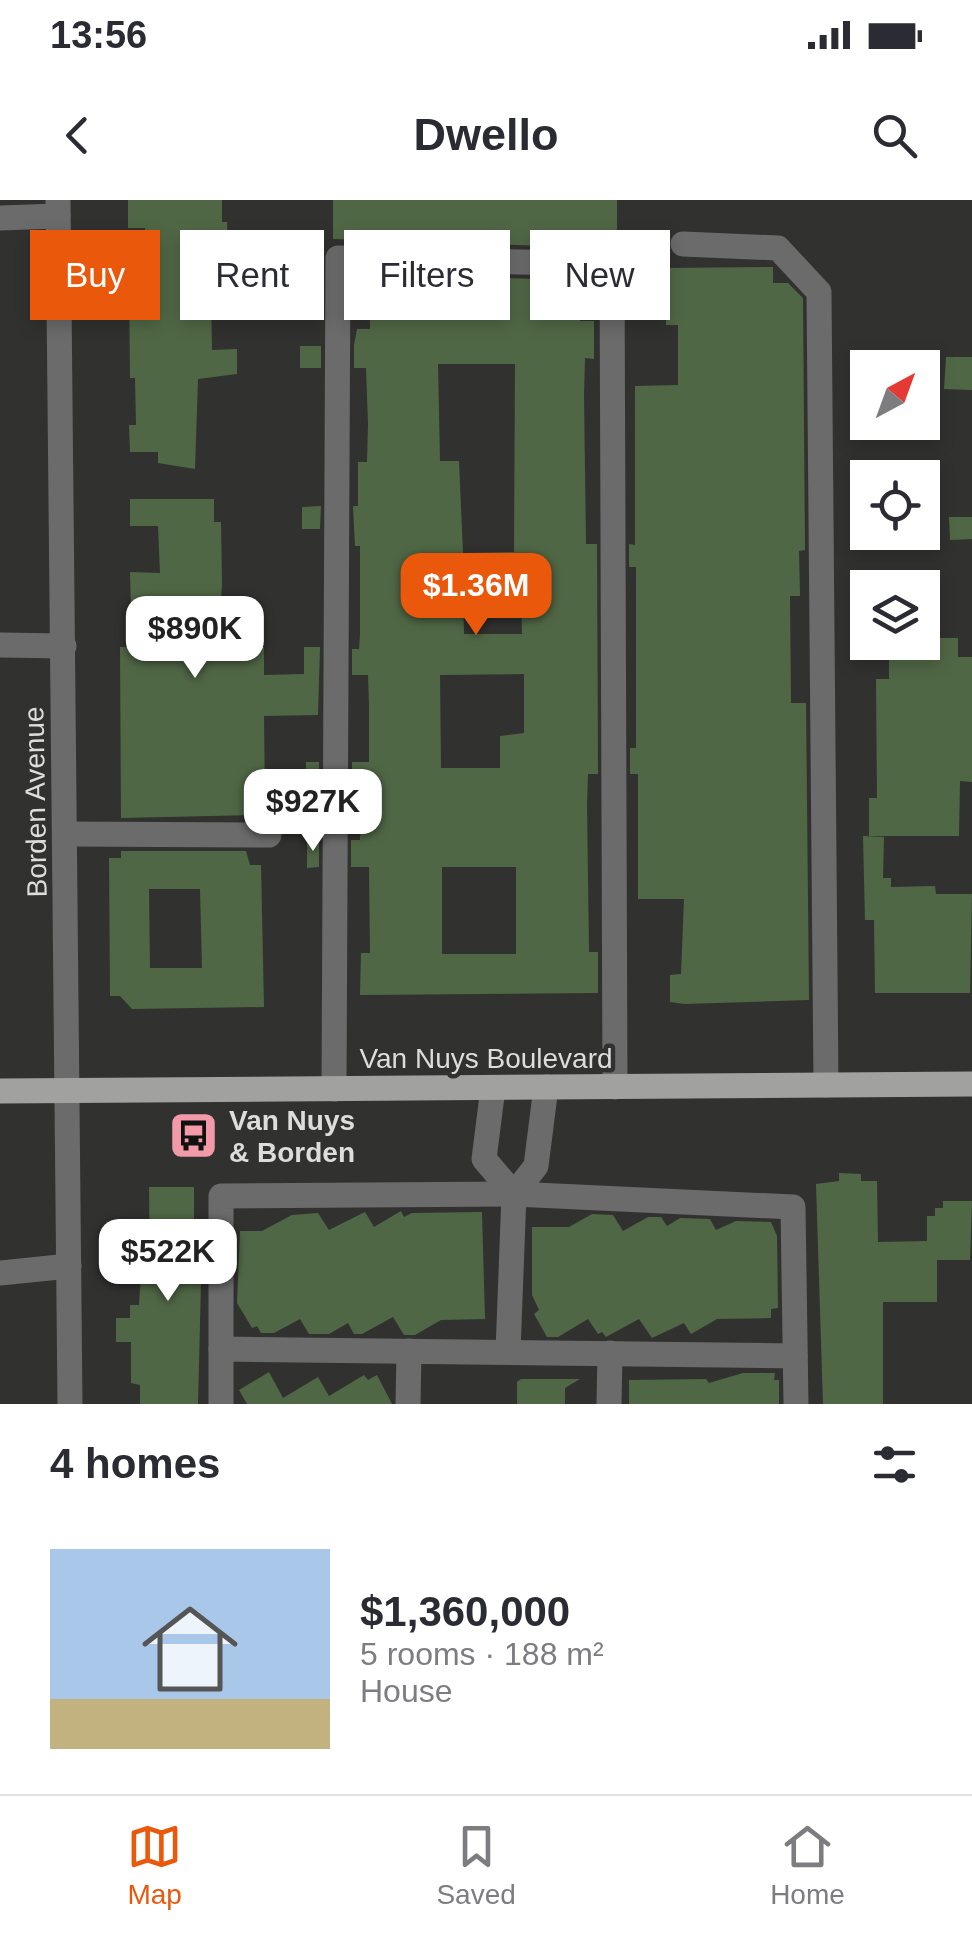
<!DOCTYPE html>
<html lang="en">
<head>
<meta charset="utf-8">
<style>
	:root { --surface:#fff; --page:#f2f2f3; --text:#2b2b33; --muted:#7c7c81; --line:#e1e1e2; --accent:#ea580c }
	body { margin:0; font-family:Helvetica,sans-serif; background:var(--page); color:var(--text); height:100vh; display:flex; flex-direction:column; font-size:38px; white-space:nowrap }
	* { box-sizing:border-box; margin:0 }
	p { font-size:32px; color:var(--muted) }
	.icon { flex:none; width:55px; height:55px; fill:none; stroke:currentColor; stroke-width:2; stroke-linecap:round; stroke-linejoin:round }
	.map { position:relative; height:1204px; overflow:hidden }
	.panel { display:flex; flex-direction:column; background:var(--surface); flex:1 }
	.panel>* { flex:none }
	.banner { position:absolute; left:30px; top:30px; width:912px; height:90px; display:flex; gap:20px }
	.needle { width:65px; rotate:41deg }
	.fabs { position:absolute; left:850px; top:150px; display:grid; gap:20px }
	.fabs a { display:grid; place-items:center; width:90px; height:90px; border-radius:0px; background:var(--surface); box-shadow:0 5px 15px #0003; font-size:50px }
	.price { position:absolute; translate:-50% -85px; padding:0 22px; border-radius:20px; background:#fff; color:#222; font-size:32px; line-height:65px; filter:drop-shadow(0 2px 5px #0008) }
	.price::after { content:''; position:absolute; left:50%; top:60px; width:30px; height:22px; margin-left:-15px; background:inherit; clip-path:polygon(0 0,100% 0,50% 100%) }
	.price.current { background:var(--accent); color:#fff }
	ul { padding:0; list-style:none }
	li { display:flex; align-items:center; gap:30px; height:250px; padding:0 50px }
	li span { display:grid; place-items:center; flex:none; width:280px; height:200px; border-radius:0px; color:#555 }
	li>.icon { margin-inline-start:auto }
	span .icon { width:120px; height:120px; fill:#fffc; stroke-width:1 }
	li b { font-size:42px }
	h2 { display:flex; justify-content:space-between; align-items:center; height:120px; padding:0 50px; font-size:42px }
	.tag { padding:0 35px; border-radius:0px; background:var(--surface); box-shadow:0 5px 15px #0003; font-size:35px; line-height:90px }
	.tag.current { background:var(--accent); color:#fff }
	.status { display:flex; justify-content:space-between; align-items:center; height:70px; padding:0 50px; background:var(--surface); direction:ltr }
	.status svg { height:28px; fill:currentColor }
	header { display:flex; justify-content:space-between; align-items:center; height:130px; padding:0 50px; background:var(--surface); font-size:45px; font-weight:600 }
	.dock { display:flex; justify-content:space-around; align-items:center; height:140px; border-top:2px solid var(--line); background:var(--surface); font-size:28px; color:var(--muted) }
	.dock a { display:grid; justify-items:center; gap:5px }
	.dock .current { color:var(--accent) }
	.map>svg:first-child { display:block }
	.building { fill:#506745; fill-rule:evenodd }
	.lines { fill:none; stroke-linecap:round; stroke-linejoin:round }
	.minor { stroke:#6a6b6a; stroke-width:25 }
	.major { stroke:#a1a2a0; stroke-width:25 }
	.labels { text-anchor:middle; stroke-width:9; stroke-linejoin:round; paint-order:stroke }
	.street-label { font-size:28px; fill:#dcdddc; stroke:#313230 }
	.poi-label { font-size:28px; font-weight:bold; fill:#dcdddc; stroke:#313230; text-anchor:start }
</style>
</head>
<body>
<div class="status"><b>13:56</b><svg viewBox="0 0 49 12"><path d="M0 12V9h3v3zM5 12V6h3v6zM10 12V3h3v9zM15 12V0h3v12zM26 1h20v11H26zM47 4h2v5h-2z"/></svg></div>
<header><svg class="icon" aria-label="back" viewBox="0 0 24 24"><path d="M15 5l-7 7 7 7"/></svg>Dwello<svg class="icon" aria-label="search" viewBox="0 0 24 24"><circle cx="10" cy="10" r="6"/><path d="M15 15l6 6"/></svg></header>
<div class="map">
<svg width="972" height="1204" viewBox="0 0 972 1204">
	<rect width="100%" height="100%" fill="#313230"/>
	<g class="building">
		<path d="M 128,0 L 222,0 L 222,22 L 227,22 L 228,51 L 193,51 L 194,97 L 211,97 L 212,150 L 237,149 L 237,174 L 198,179 L 195,269 L 158,263 L 158,252 L 130,252 L 129,225 L 136,225 L 135,178 L 130,178 L 129,77 L 145,76 L 145,28 L 128,28 Z"/>
		<path d="M 333,0 L 617,0 L 617,38 L 580,38 L 580,47 L 333,39 Z"/>
		<path d="M 315,51 L 315,84 L 269,84 L 269,52 Z"/>
		<path d="M 773,67 L 773,83 L 788,83 L 803,98 L 805,350 L 799,351 L 800,396 L 790,396 L 791,503 L 806,503 L 809,800 L 684,804 L 670,802 L 670,775 L 681,774 L 684,699 L 638,699 L 638,574 L 630,574 L 630,548 L 636,548 L 636,367 L 629,367 L 629,344 L 635,345 L 635,186 L 678,185 L 678,125 L 666,125 L 667,68 Z"/>
		<path d="M 369,75 L 580,80 L 580,121 L 594,121 L 594,159 L 585,158 L 584,196 L 586,344 L 597,344 L 598,574 L 588,574 L 587,604 L 589,752 L 598,752 L 598,793 L 360,795 L 361,753 L 370,753 L 369,667 L 351,667 L 351,640 L 360,640 L 359,588 L 352,588 L 352,562 L 369,562 L 369,505 L 368,475 L 352,475 L 352,449 L 359,449 L 360,435 L 360,346 L 355,346 L 353,306 L 358,306 L 358,262 L 367,262 L 368,224 L 366,168 L 354,168 L 354,145 L 357,129 L 370,129 ZM 438,164 L 515,164 L 514,352 L 463,353 L 459,261 L 440,261 ZM 463,384 L 507,384 L 507,389 L 521,389 L 522,434 L 464,434 ZM 524,474 L 524,533 L 500,536 L 500,568 L 441,568 L 440,475 ZM 442,667 L 516,667 L 516,754 L 442,754 Z"/>
		<rect x="300" y="146" width="21" height="22"/>
		<path d="M 946,157 L 972,157 L 972,190 L 944,189 Z"/>
		<path d="M 130,299 L 214,299 L 214,322 L 221,322 L 222,384 L 221,401 L 215,400 L 215,447 L 264,447 L 264,475 L 304,474 L 304,447 L 320,447 L 318,515 L 264,516 L 265,600 L 260,600 L 260,615 L 121,618 L 120,447 L 132,447 L 130,372 L 160,373 L 158,326 L 130,326 Z"/>
		<path d="M 321,306 L 320,329 L 302,329 L 302,307 Z"/>
		<path d="M 949,317 L 972,317 L 972,339 L 950,340 Z"/>
		<path d="M 934,438 L 958,438 L 958,457 L 972,457 L 972,582 L 960,581 L 959,636 L 869,636 L 869,598 L 877,598 L 876,479 L 889,479 L 889,442 L 934,442 Z"/>
		<rect x="306" y="562" width="13" height="26"/>
		<path d="M 863,636 L 884,637 L 883,678 L 891,678 L 891,687 L 935,686 L 936,694 L 972,694 L 970,793 L 875,793 L 874,720 L 865,720 Z"/>
		<path d="M 307,640 L 319,640 L 319,667 L 307,668 Z"/>
		<path d="M 121,651 L 246,651 L 250,665 L 261,665 L 264,807 L 132,809 L 120,796 L 110,796 L 109,658 L 121,658 ZM 149,689 L 200,689 L 202,768 L 150,768 Z"/>
		<path d="M 839,973 L 861,974 L 861,981 L 877,981 L 878,1042 L 927,1041 L 927,1016 L 935,1016 L 935,1008 L 943,1008 L 943,1001 L 972,1001 L 970,1060 L 937,1060 L 937,1102 L 883,1102 L 883,1204 L 823,1204 L 816,984 L 839,981 Z"/>
		<path d="M 149,987 L 194,987 L 194,1032 L 199,1032 L 202,1042 L 198,1204 L 140,1204 L 140,1185 L 131,1183 L 131,1142 L 116,1142 L 116,1118 L 130,1118 L 130,1105 L 139,1105 L 141,1073 L 150,1072 Z"/>
		<path d="M 401,1011 L 404,1017 L 412,1013 L 482,1012 L 485,1119 L 441,1120 L 415,1135 L 404,1135 L 393,1117 L 362,1134 L 354,1134 L 348,1123 L 329,1134 L 309,1134 L 300,1119 L 274,1133 L 261,1133 L 257,1126 L 252,1128 L 237,1103 L 240,1031 L 262,1031 L 292,1015 L 318,1013 L 329,1030 L 365,1012 L 374,1027 Z"/>
		<path d="M 592,1014 L 613,1015 L 623,1031 L 648,1017 L 661,1017 L 667,1026 L 680,1018 L 710,1019 L 716,1030 L 736,1021 L 771,1022 L 777,1036 L 778,1108 L 771,1109 L 771,1118 L 717,1119 L 691,1134 L 684,1123 L 652,1138 L 639,1119 L 606,1137 L 602,1132 L 598,1134 L 588,1119 L 558,1137 L 547,1137 L 534,1114 L 539,1110 L 532,1095 L 532,1027 L 569,1027 Z"/>
		<path d="M 269,1172 L 283,1198 L 318,1177 L 329,1196 L 364,1175 L 368,1180 L 377,1175 L 392,1204 L 247,1204 L 239,1190 Z"/>
		<path d="M 743,1173 L 775,1173 L 774,1180 L 779,1180 L 779,1204 L 629,1204 L 629,1180 L 706,1179 L 709,1183 Z"/>
		<path d="M 521,1179 L 580,1179 L 565,1188 L 565,1204 L 517,1204 L 517,1182 Z"/>
	</g>
	<g class="lines">
		<g class="minor">
			<path d="M 58,0 L 70,1204"/>
			<path d="M 0,18 L 58,16"/>
			<path d="M 683,44 L 778,48 L 819,92 L 826,885"/>
			<path d="M 0,445 L 64,446"/>
			<path d="M 66,634 L 269,635"/>
			<path d="M 493,888 L 484,959 L 514,994"/>
			<path d="M 334,889 L 338,58 L 612,64 L 615,887"/>
			<path d="M 0,1073 L 69,1066"/>
			<path d="M 221,1149 L 795,1156"/>
			<path d="M 508,1152 L 514,994 L 536,966 L 546,887"/>
			<path d="M 221,1204 L 221,996 L 514,994 L 793,1007 L 796,1204"/>
			<path d="M 408,1204 L 409,1151"/>
			<path d="M 609,1204 L 610,1153"/>
		</g>
		<path class="major" d="M 0,891 L 972,884"/>
	</g>
	<defs>
		<symbol id="bus-square" viewBox="-11 -11 22 22"><rect x="-9" y="-9" width="18" height="18" rx="4" fill="#f39aa8" stroke="#313230"/><path d="M-5-6H5V4H4V6H2V4H-2V6H-4V4H-5ZM-3.5-4V0h7V-4ZM-3.5 1.2v1.5H-2V1.2ZM2 1.2v1.5H3.5V1.2Z" fill="#111"/></symbol>
	</defs>
	<g fill-rule="evenodd">
		<use href="#bus-square" x="166" y="908" width="55" height="55"/>
	</g>
	<g class="labels">
		<g class="street-label">
			<text transform="translate(35 602) rotate(-91)" y="10">Borden Avenue</text>
			<text x="486" y="868">Van Nuys Boulevard</text>
		</g>
		<g class="poi-label">
			<text x="229" y="930">Van Nuys<tspan x="229" dy="32">&amp; Borden</tspan></text>
		</g>
	</g>
</svg>
<div class="fabs">
<a><svg class="needle" viewBox="-14 -14 28 28"><path d="M0-13l5 13h-10z" fill="#e53935"/><path d="M0 13l5-13h-10z" fill="#7c7c81"/></svg></a>
<a><svg class="icon" aria-label="locate" viewBox="0 0 24 24"><circle cx="12" cy="12" r="6"/><path d="M12 2v4M12 18v4M2 12h4M18 12h4"/></svg></a>
<a><svg class="icon" aria-label="layers" viewBox="0 0 24 24"><path d="M12 4l9 5-9 5-9-5zM3 14l9 5 9-5"/></svg></a>
</div>
<b class="price current" style="left:476px;top:438px">$1.36M</b>
<b class="price" style="left:195px;top:481px">$890K</b>
<b class="price" style="left:313px;top:654px">$927K</b>
<b class="price" style="left:168px;top:1104px">$522K</b>
<div class="banner">
<a class="tag current">Buy</a>
<a class="tag">Rent</a>
<a class="tag">Filters</a>
<a class="tag">New</a>
</div>
</div>
<section class="panel">
<h2>4 homes<svg class="icon" aria-label="filters" viewBox="0 0 24 24"><path d="M4 7h16M4 17h16"/><circle cx="9" cy="7" r="2"/><circle cx="15" cy="17" r="2"/></svg></h2>
<ul>
<li><span style="background:linear-gradient(#a9c7e8 75%,#c2b280 0)"><svg class="icon" aria-label="home" viewBox="0 0 24 24"><path d="M3 11l9-7 9 7M6 9v11h12V9"/></svg></span><div><b>$1,360,000</b><p>5 rooms · 188 m²</p><p>House</p></div></li>
</ul>
</section>
<nav class="dock">
<a class="current"><svg class="icon" aria-label="map" viewBox="0 0 24 24"><path d="M3 6l6-2 6 2 6-2v14l-6 2-6-2-6 2zM9 4v14M15 6v14"/></svg>Map</a>
<a><svg class="icon" aria-label="saved" viewBox="0 0 24 24"><path d="M7 4h10v16l-5-4-5 4z"/></svg>Saved</a>
<a><svg class="icon" aria-label="home" viewBox="0 0 24 24"><path d="M3 11l9-7 9 7M6 9v11h12V9"/></svg>Home</a>
</nav>
</body>
</html>
